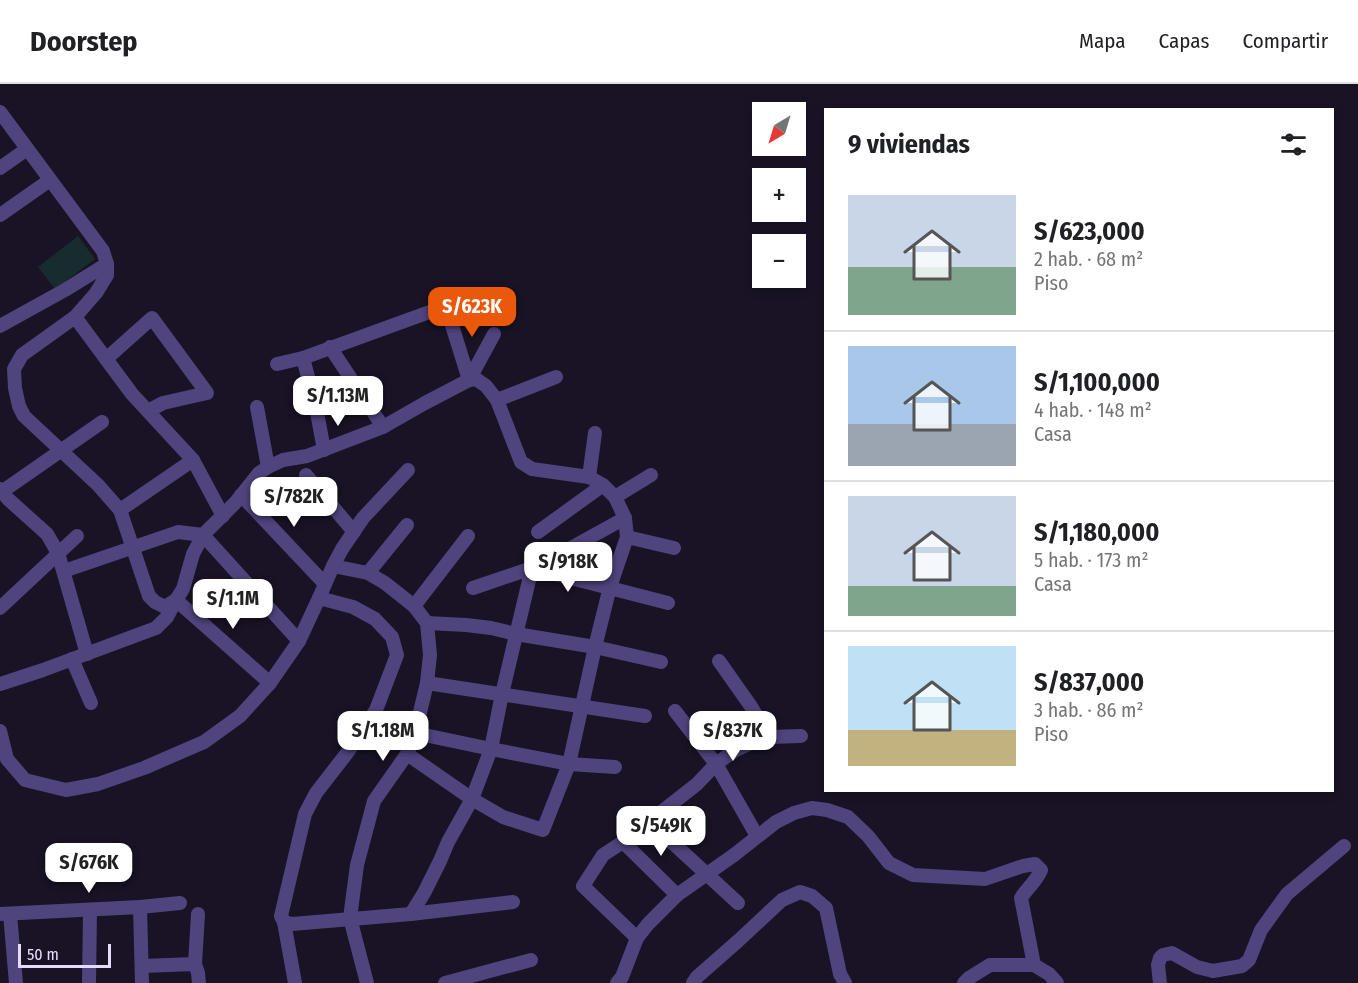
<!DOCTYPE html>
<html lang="es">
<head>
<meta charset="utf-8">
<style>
	:root { --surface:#fff; --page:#f6f6f6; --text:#202124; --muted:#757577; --line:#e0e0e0; --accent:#ea580c }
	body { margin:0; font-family:"Fira Sans Condensed",sans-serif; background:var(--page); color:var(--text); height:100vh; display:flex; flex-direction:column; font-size:22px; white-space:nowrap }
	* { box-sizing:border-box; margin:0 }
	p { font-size:20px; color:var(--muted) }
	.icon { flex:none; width:33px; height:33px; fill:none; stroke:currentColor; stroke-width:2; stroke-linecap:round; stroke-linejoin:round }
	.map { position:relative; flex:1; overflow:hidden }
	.details { position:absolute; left:824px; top:24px; width:510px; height:684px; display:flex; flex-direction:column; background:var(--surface); border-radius:0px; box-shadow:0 3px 9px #0003 }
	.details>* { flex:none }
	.needle { width:39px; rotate:218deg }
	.controls { position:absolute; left:752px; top:18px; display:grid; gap:12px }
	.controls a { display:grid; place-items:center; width:54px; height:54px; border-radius:0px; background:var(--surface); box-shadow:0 3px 9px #0003; font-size:30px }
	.scale { position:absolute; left:18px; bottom:15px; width:93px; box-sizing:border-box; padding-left:6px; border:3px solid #e4dcfa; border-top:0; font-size:16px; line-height:21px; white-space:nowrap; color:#e4dcfa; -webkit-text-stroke:4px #191325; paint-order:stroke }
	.price { position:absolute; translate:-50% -51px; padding:0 14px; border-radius:12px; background:#fff; color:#222; font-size:20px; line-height:39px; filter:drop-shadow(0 2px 3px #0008) }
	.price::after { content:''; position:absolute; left:50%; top:36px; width:18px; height:14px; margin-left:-9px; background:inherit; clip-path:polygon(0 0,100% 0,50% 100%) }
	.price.on { background:var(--accent); color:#fff }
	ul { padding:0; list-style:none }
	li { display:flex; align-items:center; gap:18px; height:150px; padding:0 24px }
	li+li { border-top:2px solid var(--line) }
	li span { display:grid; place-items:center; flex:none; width:168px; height:120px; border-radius:0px; color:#555 }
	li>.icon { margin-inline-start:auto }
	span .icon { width:72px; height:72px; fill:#fffc; stroke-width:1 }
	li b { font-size:26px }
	h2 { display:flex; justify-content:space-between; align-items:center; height:72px; padding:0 24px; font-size:26px }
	header { display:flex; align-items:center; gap:36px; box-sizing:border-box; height:84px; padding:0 30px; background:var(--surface); border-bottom:2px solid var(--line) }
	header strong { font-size:28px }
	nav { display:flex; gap:33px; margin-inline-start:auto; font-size:21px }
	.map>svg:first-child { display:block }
	.green { fill:#172c2f }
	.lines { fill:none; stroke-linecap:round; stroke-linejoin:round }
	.minor { stroke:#4f447e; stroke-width:14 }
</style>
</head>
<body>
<header>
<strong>Doorstep</strong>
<nav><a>Mapa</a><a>Capas</a><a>Compartir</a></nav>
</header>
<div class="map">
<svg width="1358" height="899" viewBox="0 0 1358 899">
	<rect width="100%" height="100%" fill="#191325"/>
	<path class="green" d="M 78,152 L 95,175 L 55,205 L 38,183 Z"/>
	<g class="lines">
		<g class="minor">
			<path d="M 0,28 L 103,167 L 107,180 L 107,191 L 96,209 L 75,233 L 22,271 L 14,285 L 15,304 L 19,322 L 24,332 L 98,401 L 120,426 L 149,512 L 155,518 L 165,523 L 176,516 L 183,505 L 193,470 L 203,451 L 235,419 L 259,389 L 268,383 L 283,376 L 307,372 L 383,343 L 425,319 L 469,296 L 476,295 L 486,302 L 497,316 L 521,378 L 532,385 L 589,393 L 603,401 L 615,413 L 625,434 L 627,453 L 610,503 L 595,563 L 569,680 L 543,746 L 503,733 L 472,715 L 407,670"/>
			<path d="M 0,84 L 27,65"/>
			<path d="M 0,131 L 50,96"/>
			<path d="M 75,233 L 132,310 L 193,376 L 223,432"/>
			<path d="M 0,242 L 65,206 L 107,180"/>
			<path d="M 330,263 L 383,343"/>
			<path d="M 303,274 L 316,323 L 324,366"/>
			<path d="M 106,275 L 152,234 L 207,309 L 163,319 L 148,327"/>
			<path d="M 277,280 L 303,274 L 446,222 L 469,296"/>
			<path d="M 469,296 L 494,250"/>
			<path d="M 497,316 L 556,293"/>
			<path d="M 257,323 L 268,383"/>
			<path d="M 306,391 L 354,448"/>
			<path d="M 589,393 L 595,349"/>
			<path d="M 0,405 L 8,415 L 47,450 L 58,469 L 87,570"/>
			<path d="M 0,409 L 102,338"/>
			<path d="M 241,411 L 325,500"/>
			<path d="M 615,413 L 651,391"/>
			<path d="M 120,426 L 193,376"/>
			<path d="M 538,448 L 603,401"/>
			<path d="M 627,453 L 674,464"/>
			<path d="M 560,470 L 625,434"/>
			<path d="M 333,482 L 368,489 L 385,499 L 414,522 L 427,539 L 430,571 L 427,599 L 415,649 L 407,670 L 374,717 L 357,781 L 350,834 L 367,899"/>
			<path d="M 64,487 L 178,448 L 203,451 L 299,557"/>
			<path d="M 368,489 L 407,441"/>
			<path d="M 473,504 L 532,484 L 668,519"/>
			<path d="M 319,514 L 353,523 L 375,535 L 392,553 L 397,571 L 376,626 L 347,669 L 316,709 L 305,730 L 281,832 L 284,838 L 292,840 L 411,830 L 513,818"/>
			<path d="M 414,522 L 468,452"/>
			<path d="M 0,524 L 77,452"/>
			<path d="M 427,539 L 466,541 L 491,544 L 516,550 L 595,563 L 661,578"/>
			<path d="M 72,575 L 91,619"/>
			<path d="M 719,577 L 750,621 L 770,653"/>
			<path d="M 427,599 L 645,632"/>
			<path d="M 0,600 L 43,586 L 156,544 L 167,533 L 176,516 L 270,599"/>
			<path d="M 675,627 L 716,680 L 757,752"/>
			<path d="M 0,647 L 7,675 L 25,696 L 66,706 L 98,700 L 144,684 L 204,658 L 240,632 L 270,599 L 299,557 L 319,514 L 333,482 L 342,465 L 363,434 L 408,386"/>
			<path d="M 415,649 L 491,665 L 569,680 L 615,683"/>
			<path d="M 649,737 L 738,819"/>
			<path d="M 623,758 L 677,811"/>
			<path d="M 140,823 L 142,899"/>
			<path d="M 0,830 L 140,823 L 180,819"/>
			<path d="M 10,830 L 16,899"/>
			<path d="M 198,830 L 195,880 L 198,889 L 199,899"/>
			<path d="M 411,830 L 424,809 L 440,777 L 448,758 L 472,715 L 491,665 L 502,610 L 532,484"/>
			<path d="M 284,838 L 295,899"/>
			<path d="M 637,854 L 583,802 L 603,771 L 623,758 L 697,700 L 716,680 L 734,667 L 753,658 L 770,653 L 801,652"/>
			<path d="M 142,882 L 195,880"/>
			<path d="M 89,899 L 90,826"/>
			<path d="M 445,899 L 531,876"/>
			<path d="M 617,899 L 622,893 L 637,854 L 648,840 L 677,811 L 734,771 L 776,738 L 794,729 L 812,724 L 827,726 L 848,733 L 868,752 L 889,779 L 913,791 L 985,795 L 1023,782 L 1035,780 L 1041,786 C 1036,798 1028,803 1021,814 L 1034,881"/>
			<path d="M 693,899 L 697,893 L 738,857 L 782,816 L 800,808 L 812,812 L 826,824 L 840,890 L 845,899"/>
			<path d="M 964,899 L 969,894 L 990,881 L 1034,881 L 1049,890 L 1057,899"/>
			<path d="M 1160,899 L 1158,881 L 1160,874 L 1163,871 L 1172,869 L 1197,883 L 1213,887 L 1242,882 L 1249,876 L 1261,846 L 1287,810 L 1344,762"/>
		</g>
	</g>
</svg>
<div class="controls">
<a><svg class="needle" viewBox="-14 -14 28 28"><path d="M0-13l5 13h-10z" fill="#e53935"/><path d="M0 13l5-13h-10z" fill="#757577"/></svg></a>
<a>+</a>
<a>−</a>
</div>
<div class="scale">50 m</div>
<b class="price on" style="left:472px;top:254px">S/623K</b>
<b class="price" style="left:338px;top:343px">S/1.13M</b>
<b class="price" style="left:294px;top:444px">S/782K</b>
<b class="price" style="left:568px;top:509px">S/918K</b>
<b class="price" style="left:233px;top:546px">S/1.1M</b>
<b class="price" style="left:383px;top:678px">S/1.18M</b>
<b class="price" style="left:733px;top:678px">S/837K</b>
<b class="price" style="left:661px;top:773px">S/549K</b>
<b class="price" style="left:89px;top:810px">S/676K</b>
<section class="details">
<h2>9 viviendas<svg class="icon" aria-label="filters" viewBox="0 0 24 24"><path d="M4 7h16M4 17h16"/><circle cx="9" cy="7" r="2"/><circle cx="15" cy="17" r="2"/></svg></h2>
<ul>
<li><span style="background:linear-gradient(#c9d6e8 60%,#7fa58c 0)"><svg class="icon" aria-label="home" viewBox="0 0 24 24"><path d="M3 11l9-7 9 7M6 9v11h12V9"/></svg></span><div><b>S/623,000</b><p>2 hab. · 68 m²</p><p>Piso</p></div></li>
<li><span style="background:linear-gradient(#a9c7e8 65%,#9aa5b1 0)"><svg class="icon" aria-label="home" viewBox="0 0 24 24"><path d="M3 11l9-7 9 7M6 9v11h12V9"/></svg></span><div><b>S/1,100,000</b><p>4 hab. · 148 m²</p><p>Casa</p></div></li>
<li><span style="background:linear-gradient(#c9d6e8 75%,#7fa58c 0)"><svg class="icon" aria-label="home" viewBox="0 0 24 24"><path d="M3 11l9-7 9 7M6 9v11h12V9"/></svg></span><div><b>S/1,180,000</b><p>5 hab. · 173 m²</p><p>Casa</p></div></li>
<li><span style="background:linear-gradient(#bfe0f5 70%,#c2b280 0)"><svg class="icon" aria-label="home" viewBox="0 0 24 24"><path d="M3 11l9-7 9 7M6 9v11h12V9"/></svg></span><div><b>S/837,000</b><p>3 hab. · 86 m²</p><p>Piso</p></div></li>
</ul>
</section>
</div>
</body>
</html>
